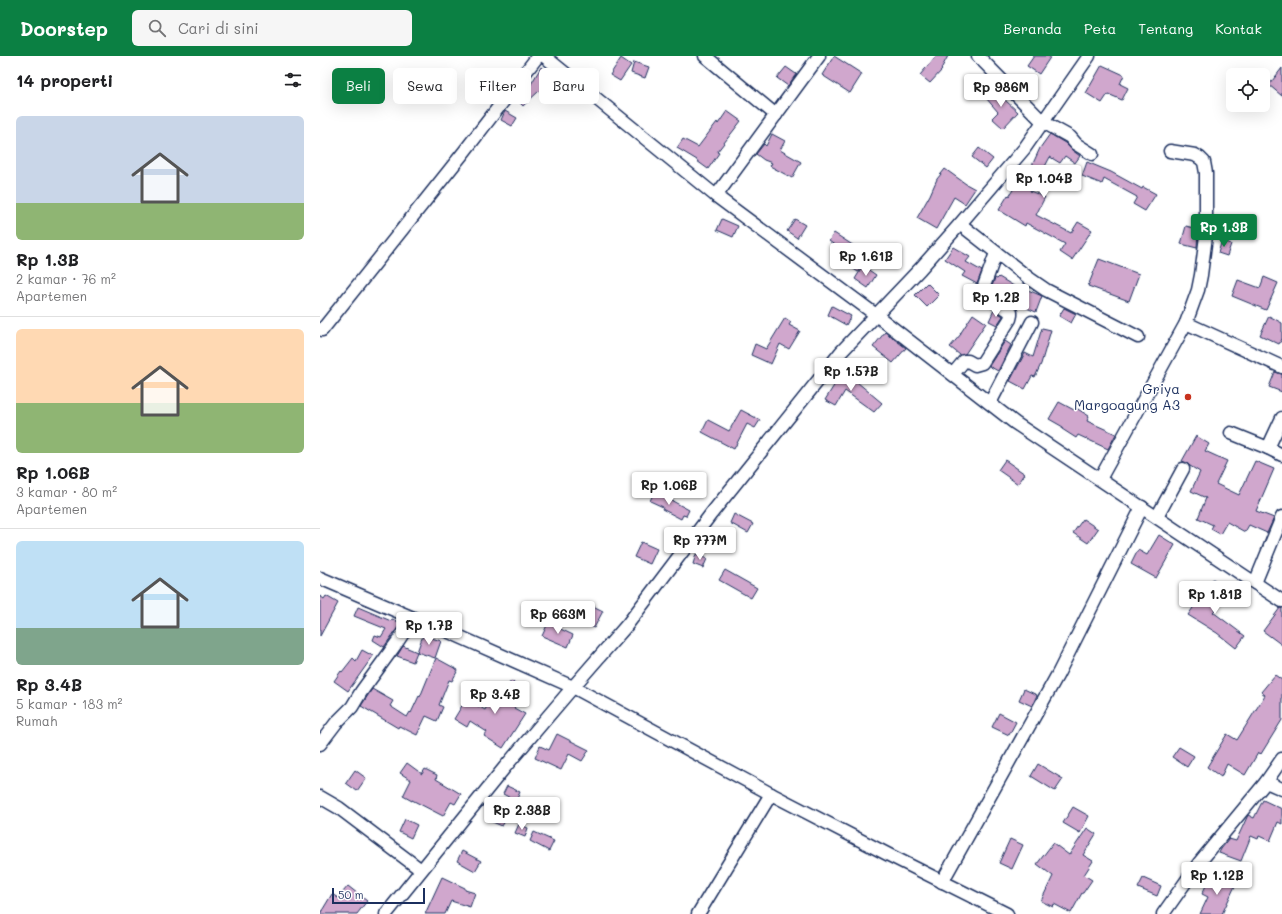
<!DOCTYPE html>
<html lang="id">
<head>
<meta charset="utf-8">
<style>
	:root { --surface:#fff; --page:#f6f6f6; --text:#202124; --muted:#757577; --line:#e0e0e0; --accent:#0b8043 }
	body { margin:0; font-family:Mali,sans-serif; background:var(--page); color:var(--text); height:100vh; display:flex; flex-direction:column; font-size:15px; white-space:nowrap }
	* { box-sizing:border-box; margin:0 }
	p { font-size:13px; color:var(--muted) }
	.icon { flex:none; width:22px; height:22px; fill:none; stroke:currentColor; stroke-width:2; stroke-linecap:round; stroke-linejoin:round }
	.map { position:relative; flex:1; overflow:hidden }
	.details { display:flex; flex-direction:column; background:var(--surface); width:320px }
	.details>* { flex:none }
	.top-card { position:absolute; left:12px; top:12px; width:380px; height:36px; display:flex; gap:8px }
	.tools { position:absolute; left:906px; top:12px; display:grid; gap:8px }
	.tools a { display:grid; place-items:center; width:44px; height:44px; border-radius:6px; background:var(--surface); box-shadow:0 4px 16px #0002; font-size:20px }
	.scale { position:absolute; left:12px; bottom:10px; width:93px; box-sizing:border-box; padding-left:4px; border:2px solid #1b2f5e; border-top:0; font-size:11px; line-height:14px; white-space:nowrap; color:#1b2f5e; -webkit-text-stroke:3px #fff; paint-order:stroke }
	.price { position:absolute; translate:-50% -34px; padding:0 9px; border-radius:4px; background:#fff; color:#222; font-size:13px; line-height:26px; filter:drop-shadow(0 1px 2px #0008) }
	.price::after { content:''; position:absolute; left:50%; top:24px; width:12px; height:9px; margin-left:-6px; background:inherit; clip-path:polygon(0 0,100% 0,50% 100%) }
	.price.current { background:var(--accent); color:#fff }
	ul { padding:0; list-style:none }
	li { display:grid; align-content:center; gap:8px; height:212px; padding:0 16px }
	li+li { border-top:1px solid var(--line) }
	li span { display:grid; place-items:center; height:124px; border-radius:6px; color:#555 }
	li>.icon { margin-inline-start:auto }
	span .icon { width:72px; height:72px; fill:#fffc; stroke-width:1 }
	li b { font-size:17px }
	h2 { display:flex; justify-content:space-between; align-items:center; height:48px; padding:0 16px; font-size:17px }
	.chip { padding:0 14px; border-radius:6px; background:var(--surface); box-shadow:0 4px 16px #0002; font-size:14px; line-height:36px }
	.chip.current { background:var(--accent); color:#fff }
	header { display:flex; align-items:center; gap:24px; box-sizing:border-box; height:56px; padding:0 20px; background:var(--accent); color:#fff }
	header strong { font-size:19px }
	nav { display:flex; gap:22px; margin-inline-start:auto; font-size:14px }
	.search { width:280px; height:36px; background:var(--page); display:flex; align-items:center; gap:10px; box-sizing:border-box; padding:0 14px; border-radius:6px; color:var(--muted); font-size:15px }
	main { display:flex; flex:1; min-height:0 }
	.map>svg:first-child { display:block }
	.building { fill:#d0a7cd; stroke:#1b2f5e }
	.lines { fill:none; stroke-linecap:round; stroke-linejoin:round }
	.minor-casing { stroke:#1b2f5e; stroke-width:15 }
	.minor { stroke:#fff; stroke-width:12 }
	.poi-dot { fill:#c8321e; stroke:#fff; stroke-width:1.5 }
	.labels { text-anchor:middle; stroke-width:3; stroke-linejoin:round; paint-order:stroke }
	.poi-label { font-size:14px; fill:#1b2f5e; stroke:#fff; text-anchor:end }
</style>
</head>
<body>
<header>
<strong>Doorstep</strong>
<div class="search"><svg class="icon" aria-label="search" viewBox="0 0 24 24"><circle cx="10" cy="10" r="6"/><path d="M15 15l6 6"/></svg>Cari di sini</div>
<nav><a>Beranda</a><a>Peta</a><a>Tentang</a><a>Kontak</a></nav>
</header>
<main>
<section class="details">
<h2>14 properti<svg class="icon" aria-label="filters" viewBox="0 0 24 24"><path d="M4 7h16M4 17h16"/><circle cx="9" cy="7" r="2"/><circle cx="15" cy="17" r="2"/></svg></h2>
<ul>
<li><span style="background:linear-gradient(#c9d6e8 70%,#8fb573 0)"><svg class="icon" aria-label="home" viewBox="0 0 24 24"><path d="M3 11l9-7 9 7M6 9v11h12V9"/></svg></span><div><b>Rp 1.3B</b><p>2 kamar · 76 m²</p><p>Apartemen</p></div></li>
<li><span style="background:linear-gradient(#ffd9b3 60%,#8fb573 0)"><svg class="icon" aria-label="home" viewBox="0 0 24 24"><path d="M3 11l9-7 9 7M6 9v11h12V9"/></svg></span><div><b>Rp 1.06B</b><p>3 kamar · 80 m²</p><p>Apartemen</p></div></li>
<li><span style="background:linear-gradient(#bfe0f5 70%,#7fa58c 0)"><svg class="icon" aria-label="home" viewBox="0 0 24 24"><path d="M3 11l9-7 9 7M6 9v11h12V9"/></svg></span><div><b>Rp 3.4B</b><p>5 kamar · 183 m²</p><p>Rumah</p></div></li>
</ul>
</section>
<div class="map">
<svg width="962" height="858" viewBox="0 0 962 858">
	<rect width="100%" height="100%" fill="#fff"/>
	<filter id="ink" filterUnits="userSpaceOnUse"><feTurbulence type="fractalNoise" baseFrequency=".025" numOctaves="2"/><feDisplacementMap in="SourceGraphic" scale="8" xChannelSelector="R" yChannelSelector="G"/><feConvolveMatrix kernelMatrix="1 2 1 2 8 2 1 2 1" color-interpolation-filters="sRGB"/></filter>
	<g filter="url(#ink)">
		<g class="building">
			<path d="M 514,0 L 542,18 L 530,37 L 502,19 Z"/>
			<path d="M 616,0 L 628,0 L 621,13 L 622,14 L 610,27 L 600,19 Z"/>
			<path d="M 714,0 L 731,0 L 719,18 L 707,10 Z"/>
			<path d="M 301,2 L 311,9 L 300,25 L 290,19 Z"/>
			<path d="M 314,6 L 329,11 L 325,22 L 311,17 Z"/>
			<path d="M 782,9 L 804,19 L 800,28 L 808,32 L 802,44 L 788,38 L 782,47 L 766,37 Z"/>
			<path d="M 221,11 L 232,17 L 221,36 L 219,35 L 203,50 L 196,43 L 210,30 Z"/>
			<path d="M 466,11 L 476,18 L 468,30 L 457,22 Z"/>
			<path d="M 962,12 L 962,40 L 949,29 Z"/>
			<path d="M 676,32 L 686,43 L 685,44 L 698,56 L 683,72 L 672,62 L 678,56 L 666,42 Z"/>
			<path d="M 185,55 L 197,62 L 192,70 L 181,64 Z"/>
			<path d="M 407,55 L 421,65 L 397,96 L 399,97 L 388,113 L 377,105 L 377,104 L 357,92 L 363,83 L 378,91 L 397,66 L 398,68 Z"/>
			<path d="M 452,78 L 465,85 L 460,94 L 481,106 L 472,122 L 450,110 L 452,107 L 444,104 L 436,98 L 444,88 L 446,90 Z"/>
			<path d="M 730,78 L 745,87 L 752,94 L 760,100 L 755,107 L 745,100 L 740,107 L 730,101 L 720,120 L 710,135 L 725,141 L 716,159 L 751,177 L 758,166 L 772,174 L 752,204 L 740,196 L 745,188 L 706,167 L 705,170 L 679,154 L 688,139 L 689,140 L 707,112 L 710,114 L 720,92 Z"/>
			<path d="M 659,92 L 673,103 L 666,112 L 652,101 Z"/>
			<path d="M 767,106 L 791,116 L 822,133 L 823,131 L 836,138 L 825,155 L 813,148 L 817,141 L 784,123 L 782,128 L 762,120 Z"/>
			<path d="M 625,113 L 646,128 L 655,133 L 645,148 L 634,141 L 616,173 L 597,162 L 610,139 L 617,123 Z"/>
			<path d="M 402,163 L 418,170 L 413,181 L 397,174 Z"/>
			<path d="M 475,163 L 485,169 L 477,182 L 467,175 Z"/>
			<path d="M 866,170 L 878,173 L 877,192 L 861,188 Z"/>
			<path d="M 514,177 L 548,199 L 538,216 L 523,206 L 528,199 L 509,185 Z"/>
			<path d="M 902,184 L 911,188 L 907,200 L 898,197 Z"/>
			<path d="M 633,191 L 650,201 L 646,206 L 662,215 L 657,228 L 642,220 L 645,216 L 625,203 Z"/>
			<path d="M 779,203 L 819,218 L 809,245 L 768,230 Z"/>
			<path d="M 543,210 L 556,219 L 548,232 L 535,223 Z"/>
			<path d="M 679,221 L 707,238 L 708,234 L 722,240 L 716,256 L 692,246 L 691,247 L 671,233 L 675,222 L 677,223 Z"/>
			<path d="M 944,221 L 958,227 L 946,254 L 912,240 L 918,224 L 940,232 Z"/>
			<path d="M 607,227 L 619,239 L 607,251 L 595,239 Z"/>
			<path d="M 512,250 L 531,260 L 526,269 L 508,259 Z"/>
			<path d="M 744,252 L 756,258 L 751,267 L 739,260 Z"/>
			<path d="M 674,254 L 683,260 L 677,269 L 669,265 Z"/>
			<path d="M 653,258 L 666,267 L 645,298 L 640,299 L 630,291 L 641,278 L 640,278 Z"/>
			<path d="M 949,260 L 962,267 L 962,283 L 959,288 L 940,279 Z"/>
			<path d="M 465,262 L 471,266 L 469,269 L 480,275 L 469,293 L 460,288 L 451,308 L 431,299 L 435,288 L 446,293 Z"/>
			<path d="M 722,272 L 731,274 L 721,308 L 715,321 L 712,320 L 705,333 L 690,325 L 705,297 L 713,301 Z"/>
			<path d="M 565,276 L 586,292 L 573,307 L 553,291 Z"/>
			<path d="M 685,285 L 691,289 L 678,315 L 669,310 Z"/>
			<path d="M 518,314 L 537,326 L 562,347 L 554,356 L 525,335 L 516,350 L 505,344 L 515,328 L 510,325 Z"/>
			<path d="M 955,316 L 962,318 L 962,336 L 949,331 Z"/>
			<path d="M 739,346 L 754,354 L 756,352 L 769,360 L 767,365 L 796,378 L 788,393 L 758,379 L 756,382 L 742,373 L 743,371 L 729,363 Z"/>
			<path d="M 421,354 L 440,364 L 435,372 L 427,368 L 414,393 L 382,376 L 388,364 L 409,375 Z"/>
			<path d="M 876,380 L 889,388 L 885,395 L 907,405 L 896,428 L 919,439 L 935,405 L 954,413 L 936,455 L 954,462 L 947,477 L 929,469 L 925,476 L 907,466 L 900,478 L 891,473 L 893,469 L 878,462 L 886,442 L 871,435 L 880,416 L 870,410 L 867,407 L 862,405 Z"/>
			<path d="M 685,404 L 705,418 L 698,428 L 678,414 Z"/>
			<path d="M 334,436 L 347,442 L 369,454 L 366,460 L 363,459 L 361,463 L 342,453 L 343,451 L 330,445 Z"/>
			<path d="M 414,458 L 433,468 L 428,477 L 410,467 Z"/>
			<path d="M 763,463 L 778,473 L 768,487 L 753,477 Z"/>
			<path d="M 839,479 L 855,489 L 836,522 L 811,508 L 818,494 L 827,499 Z"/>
			<path d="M 321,486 L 337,493 L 330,508 L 314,501 Z"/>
			<path d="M 376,498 L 387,503 L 383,512 L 373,508 Z"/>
			<path d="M 405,514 L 437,532 L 431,542 L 399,524 Z"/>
			<path d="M 893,523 L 902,529 L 896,537 L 904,545 L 893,556 L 925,580 L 916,592 L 897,577 L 868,559 Z"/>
			<path d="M 0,540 L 4,543 L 6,540 L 18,547 L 0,580 Z"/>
			<path d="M 269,548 L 283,555 L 274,572 L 260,565 Z"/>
			<path d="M 38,551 L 71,565 L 72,563 L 81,567 L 64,591 L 53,584 L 55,579 L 61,581 L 66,573 L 34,560 Z"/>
			<path d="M 960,552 L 962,552 L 962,589 L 943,575 Z"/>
			<path d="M 228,567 L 253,579 L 248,591 L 222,580 Z"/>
			<path d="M 103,579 L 121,585 L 115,602 L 97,596 Z"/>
			<path d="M 83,590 L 97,596 L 93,606 L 77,600 Z"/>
			<path d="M 42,594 L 53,600 L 28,635 L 14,625 L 21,615 L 22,616 L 33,602 L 36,605 Z"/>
			<path d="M 116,602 L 138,614 L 132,625 L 129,624 L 119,649 L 123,651 L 117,665 L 106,660 L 97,679 L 79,670 L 78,672 L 41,650 L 52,633 L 73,645 L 70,650 L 87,661 L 90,656 L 91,657 L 99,640 L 100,641 Z"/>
			<path d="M 955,619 L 962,624 L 962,664 L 941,698 L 938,697 L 925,719 L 907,708 L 901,721 L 887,711 L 907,678 L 917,684 L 945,639 L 941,636 Z"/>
			<path d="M 191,625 L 206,634 L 194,652 L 205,658 L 183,692 L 164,680 L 167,676 L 150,665 L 147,671 L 134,663 L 146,643 L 165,654 L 173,638 L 180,641 Z"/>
			<path d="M 704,633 L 717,639 L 712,650 L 699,644 Z"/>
			<path d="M 679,657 L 696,666 L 689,679 L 672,671 Z"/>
			<path d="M 237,678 L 269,694 L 262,705 L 249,698 L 241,714 L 215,702 L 220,690 L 229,694 Z"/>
			<path d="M 859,691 L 874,700 L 867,711 L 852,701 Z"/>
			<path d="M 87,707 L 102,718 L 105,713 L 117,719 L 116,723 L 141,738 L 135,748 L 131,746 L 123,760 L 92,744 L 92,745 L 83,740 L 91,724 L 80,717 Z"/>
			<path d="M 718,708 L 743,723 L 735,735 L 711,720 Z"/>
			<path d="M 35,714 L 46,722 L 37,735 L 26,727 Z"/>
			<path d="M 187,730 L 200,736 L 196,745 L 183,738 Z"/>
			<path d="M 943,744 L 962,753 L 962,768 L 958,766 L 950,785 L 939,780 L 938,783 L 931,780 L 921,805 L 899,797 L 901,793 L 909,783 L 916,785 L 928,759 L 934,762 Z"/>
			<path d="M 753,751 L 769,760 L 760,777 L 743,767 Z"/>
			<path d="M 175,756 L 187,762 L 182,770 L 170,765 Z"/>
			<path d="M 85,763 L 97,769 L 91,782 L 79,776 Z"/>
			<path d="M 199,768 L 208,772 L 205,781 L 195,777 Z"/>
			<path d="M 767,772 L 776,778 L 763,799 L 773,805 L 764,819 L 772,824 L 763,837 L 762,837 L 751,857 L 734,848 L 733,851 L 721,845 L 733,820 L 717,808 L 733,787 L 749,799 Z"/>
			<path d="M 214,776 L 234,785 L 229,795 L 210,785 Z"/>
			<path d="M 690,783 L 703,789 L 692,813 L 679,807 Z"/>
			<path d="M 142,795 L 161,805 L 155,815 L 137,805 Z"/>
			<path d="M 891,819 L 915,830 L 902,858 L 880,858 L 888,841 L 882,838 Z"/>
			<path d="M 122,821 L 145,832 L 145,834 L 155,837 L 150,851 L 131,845 L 125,858 L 105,858 Z"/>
			<path d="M 823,822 L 841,830 L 837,840 L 818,832 Z"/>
			<path d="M 28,830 L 47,845 L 37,858 L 0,858 L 12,838 L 18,842 Z"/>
		</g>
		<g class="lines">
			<defs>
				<g id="minor">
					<path d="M 224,0 L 396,140 L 556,259 L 695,367 L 962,545"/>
					<path d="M 385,0 L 456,59"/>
					<path d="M 658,0 L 723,66 L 750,81 L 756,88 L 772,98"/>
					<path d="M 396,140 L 499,0"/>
					<path d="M 640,168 L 710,223 L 726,234 L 818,281"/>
					<path d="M 866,267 L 962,311"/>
					<path d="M 2,274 L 144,96 L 218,0"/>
					<path d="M 633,318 L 644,305 L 648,305 L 655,309 L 662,307 L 690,263 L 691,259 L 691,256 L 669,242 L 663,236 L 664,230 L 676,197"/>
					<path d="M 670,347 L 712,266"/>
					<path d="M 962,362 L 948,392 L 962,399"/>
					<path d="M 911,377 L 948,392"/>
					<path d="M 780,423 L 866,267 L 878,234 L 881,219 L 886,180 L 886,117 L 884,106 L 880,102 L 875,99 L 850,95"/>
					<path d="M 837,461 L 863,413"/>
					<path d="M 0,522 L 93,562 L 129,576 L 253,631 L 451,738 L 571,800 L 687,858"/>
					<path d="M 935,527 L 962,461"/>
					<path d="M 0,688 L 16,667 L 32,651 L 41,636 L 78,585 L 93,562"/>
					<path d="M 946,726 L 962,733"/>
					<path d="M 0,741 L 19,752 L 101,814"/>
					<path d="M 622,826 L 738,618 L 822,451"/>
					<path d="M 66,858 L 185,711 L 253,631 L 307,569 L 391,458 L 521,296 L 600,213 L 640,168 L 704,93 L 769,0"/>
					<path d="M 378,858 L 451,738"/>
					<path d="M 843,858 L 879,807 L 946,726 L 962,703"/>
				</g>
			</defs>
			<use href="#minor" class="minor-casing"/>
			<use href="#minor" class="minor"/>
		</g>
	</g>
	<circle class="poi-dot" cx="868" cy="341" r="4"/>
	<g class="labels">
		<g class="poi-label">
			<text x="860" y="338">Griya<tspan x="860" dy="16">Margoagung A3</tspan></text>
		</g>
	</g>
</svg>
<div class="tools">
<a><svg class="icon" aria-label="locate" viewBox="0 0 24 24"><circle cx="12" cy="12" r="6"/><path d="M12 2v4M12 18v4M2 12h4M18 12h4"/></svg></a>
</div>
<div class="scale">50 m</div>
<b class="price" style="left:681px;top:52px">Rp 986M</b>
<b class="price" style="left:724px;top:143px">Rp 1.04B</b>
<b class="price current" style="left:904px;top:192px">Rp 1.3B</b>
<b class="price" style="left:546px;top:221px">Rp 1.61B</b>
<b class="price" style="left:676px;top:262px">Rp 1.2B</b>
<b class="price" style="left:531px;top:336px">Rp 1.57B</b>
<b class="price" style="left:349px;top:450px">Rp 1.06B</b>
<b class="price" style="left:380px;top:505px">Rp 777M</b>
<b class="price" style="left:895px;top:559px">Rp 1.81B</b>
<b class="price" style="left:238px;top:579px">Rp 663M</b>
<b class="price" style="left:109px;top:590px">Rp 1.7B</b>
<b class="price" style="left:175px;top:659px">Rp 3.4B</b>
<b class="price" style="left:202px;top:775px">Rp 2.38B</b>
<b class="price" style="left:897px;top:840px">Rp 1.12B</b>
<div class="top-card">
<a class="chip current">Beli</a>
<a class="chip">Sewa</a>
<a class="chip">Filter</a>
<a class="chip">Baru</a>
</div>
</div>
</main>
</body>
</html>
